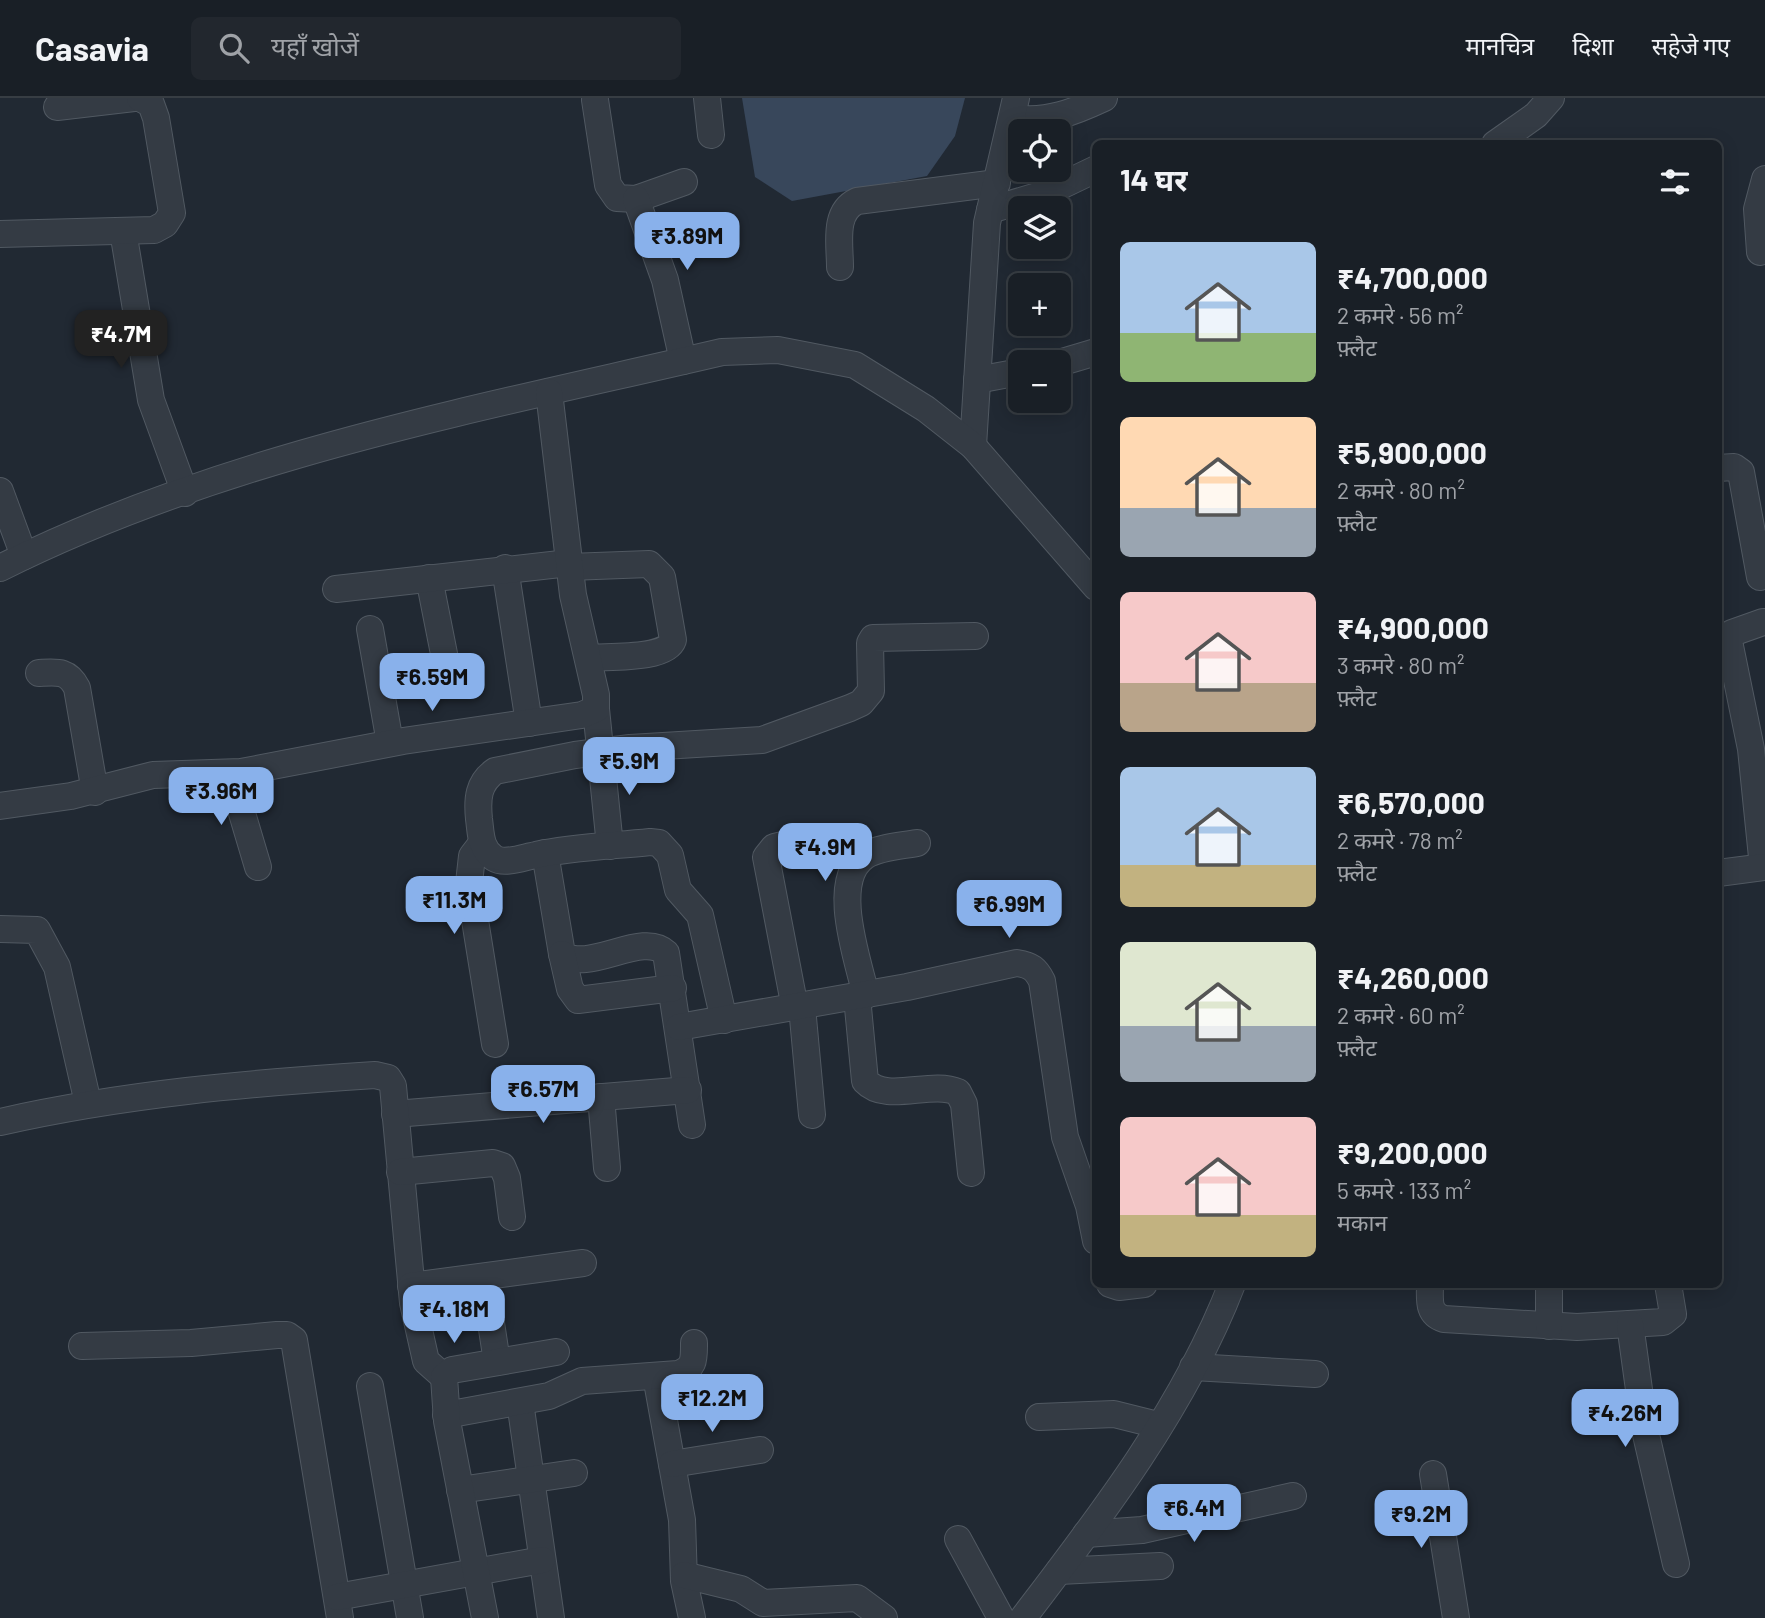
<!DOCTYPE html>
<html lang="hi">
<head>
<meta charset="utf-8">
<style>
	:root { --surface:#191f26; --page:#22272e; --text:#f1f3f6; --muted:#9fa2a7; --line:#373d43; --accent:#89b1eb }
	body { margin:0; font-family:Barlow,"Noto Sans Devanagari",sans-serif; background:var(--page); color:var(--text); height:100vh; display:flex; flex-direction:column; font-size:26px; white-space:nowrap }
	* { box-sizing:border-box; margin:0 }
	p { font-size:23px; color:var(--muted) }
	.icon { flex:none; width:38px; height:38px; fill:none; stroke:currentColor; stroke-width:2; stroke-linecap:round; stroke-linejoin:round }
	.map { position:relative; flex:1; overflow:hidden }
	.side { position:absolute; left:1092px; top:42px; width:630px; height:1148px; display:flex; flex-direction:column; background:var(--surface); border-radius:10px; box-shadow:0 4px 18px #0003,0 0 0 2px var(--line) }
	.side>* { flex:none }
	.buttons { position:absolute; left:1008px; top:21px; display:grid; gap:14px }
	.buttons a { display:grid; place-items:center; width:63px; height:63px; border-radius:10px; background:var(--surface); box-shadow:0 4px 18px #0003,0 0 0 2px var(--line); font-size:35px }
	.price { position:absolute; translate:-50% -60px; padding:0 16px; border-radius:14px; background:var(--accent); color:#111; font-size:23px; line-height:46px; filter:drop-shadow(0 2px 4px #0008) }
	.price::after { content:''; position:absolute; left:50%; top:42px; width:21px; height:16px; margin-left:-10px; background:inherit; clip-path:polygon(0 0,100% 0,50% 100%) }
	.price.on { background:#222; color:#fff }
	ul { padding:0; list-style:none }
	li { display:flex; align-items:center; gap:21px; height:175px; padding:0 28px }
	li span { display:grid; place-items:center; flex:none; width:196px; height:140px; border-radius:10px; color:#555 }
	li>.icon { margin-inline-start:auto }
	span .icon { width:84px; height:84px; fill:#fffc; stroke-width:1 }
	li b { font-size:30px }
	h2 { display:flex; justify-content:space-between; align-items:center; height:84px; padding:0 28px; font-size:30px }
	header { display:flex; align-items:center; gap:42px; box-sizing:border-box; height:98px; padding:0 35px; background:var(--surface); border-bottom:2px solid var(--line) }
	header strong { font-size:33px }
	nav { display:flex; gap:38px; margin-inline-start:auto; font-size:24px }
	.search { width:490px; height:63px; background:var(--page); display:flex; align-items:center; gap:18px; box-sizing:border-box; padding:0 24px; border-radius:10px; color:var(--muted); font-size:26px }
	.map>svg:first-child { display:block }
	.water { fill:#38475b }
	.lines { fill:none; stroke-linecap:round; stroke-linejoin:round }
	.minor-casing { stroke:#515962; stroke-width:28 }
	.minor { stroke:#343b44; stroke-width:26 }
</style>
</head>
<body>
<header>
<strong>Casavia</strong>
<div class="search"><svg class="icon" aria-label="search" viewBox="0 0 24 24"><circle cx="10" cy="10" r="6"/><path d="M15 15l6 6"/></svg>यहाँ खोजें</div>
<nav><a>मानचित्र</a><a>दिशा</a><a>सहेजे गए</a></nav>
</header>
<div class="map">
<svg width="1765" height="1520" viewBox="0 0 1765 1520">
	<rect width="100%" height="100%" fill="#212933"/>
	<path class="water" d="M 742,0 L 965,0 L 955,38 L 927,78 L 792,103 L 755,79 Z"/>
	<g class="lines">
		<defs>
			<g id="minor">
				<path d="M 707,0 L 711,37"/>
				<path d="M 595,2 L 608,87 L 617,100 L 636,101 L 684,84"/>
				<path d="M 57,9 L 134,0"/>
				<path d="M 1014,20 C 1047,25 1074,14 1104,0"/>
				<path d="M 1495,46 L 1536,17 L 1551,0"/>
				<path d="M 636,101 L 665,182 L 683,263"/>
				<path d="M 990,112 L 1044,96 L 1096,71"/>
				<path d="M 123,133 L 151,302 L 185,395"/>
				<path d="M 0,136 L 154,132 L 165,126 L 172,115 L 156,20 L 151,6 L 140,0"/>
				<path d="M 1760,154 L 1757,111 L 1765,81"/>
				<path d="M 840,169 C 840,146 833,114 857,103 L 997,85"/>
				<path d="M 1059,265 L 1096,254"/>
				<path d="M 977,282 L 1020,274"/>
				<path d="M 973,348 L 987,125 L 1016,0"/>
				<path d="M 1718,370 L 1734,369 L 1741,374 L 1760,479"/>
				<path d="M 0,393 L 24,458"/>
				<path d="M 569,469 L 649,466 L 662,479 L 673,542 C 666,562 608,558 588,560"/>
				<path d="M 0,470 C 226,357 478,311 722,254 L 778,252 L 855,267 L 926,311 L 973,348 L 1096,489"/>
				<path d="M 505,470 L 529,625"/>
				<path d="M 429,480 L 446,566"/>
				<path d="M 336,491 L 569,465"/>
				<path d="M 370,531 L 390,645"/>
				<path d="M 39,575 C 57,574 68,572 77,590 L 95,694"/>
				<path d="M 596,611 L 610,748"/>
				<path d="M 230,675 L 258,769"/>
				<path d="M 0,708 L 71,698 L 153,677 L 241,674 L 403,643 L 582,617 L 596,611 L 596,597 L 573,497 L 549,294"/>
				<path d="M 482,745 L 472,758 L 469,785 L 495,946"/>
				<path d="M 790,745 L 774,749 L 766,759 L 795,910"/>
				<path d="M 545,755 L 562,856 C 588,876 643,832 666,855 L 692,1027"/>
				<path d="M 1763,769 L 1751,651 L 1729,543 L 1732,535 L 1763,524"/>
				<path d="M 1718,775 L 1765,769"/>
				<path d="M 0,831 L 37,832 L 57,869 L 88,1005"/>
				<path d="M 562,856 L 570,891 L 578,902 L 673,890"/>
				<path d="M 866,897 C 858,862 829,782 865,758 C 879,749 901,748 917,745"/>
				<path d="M 857,899 L 865,983 C 887,1006 930,982 958,994 L 964,1006 L 971,1075"/>
				<path d="M 802,909 L 812,1017"/>
				<path d="M 724,922 L 700,817 L 678,792 L 670,757 L 659,745 L 650,744 C 612,748 573,749 536,757 C 524,759 505,767 494,760 C 480,751 481,735 479,721 C 477,701 478,685 495,673 L 575,657 L 630,650 L 762,642 L 850,610 L 861,605 L 871,593 L 870,545 L 873,540 L 975,538"/>
				<path d="M 679,929 L 907,889 L 1017,865 C 1031,867 1036,871 1042,883 L 1065,1039 L 1089,1108 L 1096,1143"/>
				<path d="M 601,999 L 607,1070"/>
				<path d="M 395,1016 L 688,992"/>
				<path d="M 0,1024 C 124,996 249,985 375,977 L 388,980 L 393,988 L 413,1205 L 426,1263 L 444,1279"/>
				<path d="M 400,1074 L 493,1065 L 502,1068 L 507,1080 L 512,1119"/>
				<path d="M 484,1179 L 497,1264"/>
				<path d="M 1110,1186 L 1119,1189 L 1144,1186"/>
				<path d="M 1430,1186 C 1430,1201 1427,1216 1444,1221 L 1577,1229 L 1663,1224 L 1673,1216 L 1668,1186"/>
				<path d="M 1549,1186 L 1549,1228"/>
				<path d="M 411,1188 L 583,1165"/>
				<path d="M 1630,1226 L 1644,1328 L 1676,1466"/>
				<path d="M 82,1248 L 191,1245 L 277,1237 L 287,1237 L 294,1242 L 340,1520"/>
				<path d="M 1193,1269 L 1315,1276"/>
				<path d="M 656,1278 L 682,1422 L 684,1483 L 692,1520"/>
				<path d="M 370,1288 L 410,1520"/>
				<path d="M 520,1304 L 551,1520"/>
				<path d="M 446,1317 L 549,1298 L 582,1283 L 678,1276 C 695,1270 694,1261 694,1245"/>
				<path d="M 1039,1319 L 1114,1316 L 1158,1327"/>
				<path d="M 672,1366 L 760,1352"/>
				<path d="M 1433,1376 L 1456,1520"/>
				<path d="M 460,1392 L 574,1375"/>
				<path d="M 1086,1436 L 1142,1432 L 1293,1398"/>
				<path d="M 958,1441 L 1001,1520"/>
				<path d="M 1059,1473 L 1160,1468"/>
				<path d="M 684,1477 L 741,1491 L 763,1505 L 857,1500 L 884,1520"/>
				<path d="M 337,1499 L 542,1462"/>
				<path d="M 485,1520 L 447,1323 L 444,1279 L 452,1272 L 556,1254"/>
				<path d="M 1023,1520 C 1102,1417 1185,1308 1232,1186"/>
			</g>
		</defs>
		<use href="#minor" class="minor-casing"/>
		<use href="#minor" class="minor"/>
	</g>
</svg>
<div class="buttons">
<a><svg class="icon" aria-label="locate" viewBox="0 0 24 24"><circle cx="12" cy="12" r="6"/><path d="M12 2v4M12 18v4M2 12h4M18 12h4"/></svg></a>
<a><svg class="icon" aria-label="layers" viewBox="0 0 24 24"><path d="M12 4l9 5-9 5-9-5zM3 14l9 5 9-5"/></svg></a>
<a>+</a>
<a>−</a>
</div>
<b class="price" style="left:687px;top:174px">₹3.89M</b>
<b class="price on" style="left:121px;top:272px">₹4.7M</b>
<b class="price" style="left:432px;top:615px">₹6.59M</b>
<b class="price" style="left:629px;top:699px">₹5.9M</b>
<b class="price" style="left:221px;top:729px">₹3.96M</b>
<b class="price" style="left:825px;top:785px">₹4.9M</b>
<b class="price" style="left:454px;top:838px">₹11.3M</b>
<b class="price" style="left:1009px;top:842px">₹6.99M</b>
<b class="price" style="left:543px;top:1027px">₹6.57M</b>
<b class="price" style="left:454px;top:1247px">₹4.18M</b>
<b class="price" style="left:712px;top:1336px">₹12.2M</b>
<b class="price" style="left:1625px;top:1351px">₹4.26M</b>
<b class="price" style="left:1194px;top:1446px">₹6.4M</b>
<b class="price" style="left:1421px;top:1452px">₹9.2M</b>
<section class="side">
<h2>14 घर<svg class="icon" aria-label="filters" viewBox="0 0 24 24"><path d="M4 7h16M4 17h16"/><circle cx="9" cy="7" r="2"/><circle cx="15" cy="17" r="2"/></svg></h2>
<ul>
<li><span style="background:linear-gradient(#a9c7e8 65%,#8fb573 0)"><svg class="icon" aria-label="home" viewBox="0 0 24 24"><path d="M3 11l9-7 9 7M6 9v11h12V9"/></svg></span><div><b>₹4,700,000</b><p>2 कमरे · 56 m²</p><p>फ़्लैट</p></div></li>
<li><span style="background:linear-gradient(#ffd9b3 65%,#9aa5b1 0)"><svg class="icon" aria-label="home" viewBox="0 0 24 24"><path d="M3 11l9-7 9 7M6 9v11h12V9"/></svg></span><div><b>₹5,900,000</b><p>2 कमरे · 80 m²</p><p>फ़्लैट</p></div></li>
<li><span style="background:linear-gradient(#f6c9c9 65%,#b9a48a 0)"><svg class="icon" aria-label="home" viewBox="0 0 24 24"><path d="M3 11l9-7 9 7M6 9v11h12V9"/></svg></span><div><b>₹4,900,000</b><p>3 कमरे · 80 m²</p><p>फ़्लैट</p></div></li>
<li><span style="background:linear-gradient(#a9c7e8 70%,#c2b280 0)"><svg class="icon" aria-label="home" viewBox="0 0 24 24"><path d="M3 11l9-7 9 7M6 9v11h12V9"/></svg></span><div><b>₹6,570,000</b><p>2 कमरे · 78 m²</p><p>फ़्लैट</p></div></li>
<li><span style="background:linear-gradient(#dfe7d0 60%,#9aa5b1 0)"><svg class="icon" aria-label="home" viewBox="0 0 24 24"><path d="M3 11l9-7 9 7M6 9v11h12V9"/></svg></span><div><b>₹4,260,000</b><p>2 कमरे · 60 m²</p><p>फ़्लैट</p></div></li>
<li><span style="background:linear-gradient(#f6c9c9 70%,#c2b280 0)"><svg class="icon" aria-label="home" viewBox="0 0 24 24"><path d="M3 11l9-7 9 7M6 9v11h12V9"/></svg></span><div><b>₹9,200,000</b><p>5 कमरे · 133 m²</p><p>मकान</p></div></li>
</ul>
</section>
</div>
</body>
</html>
